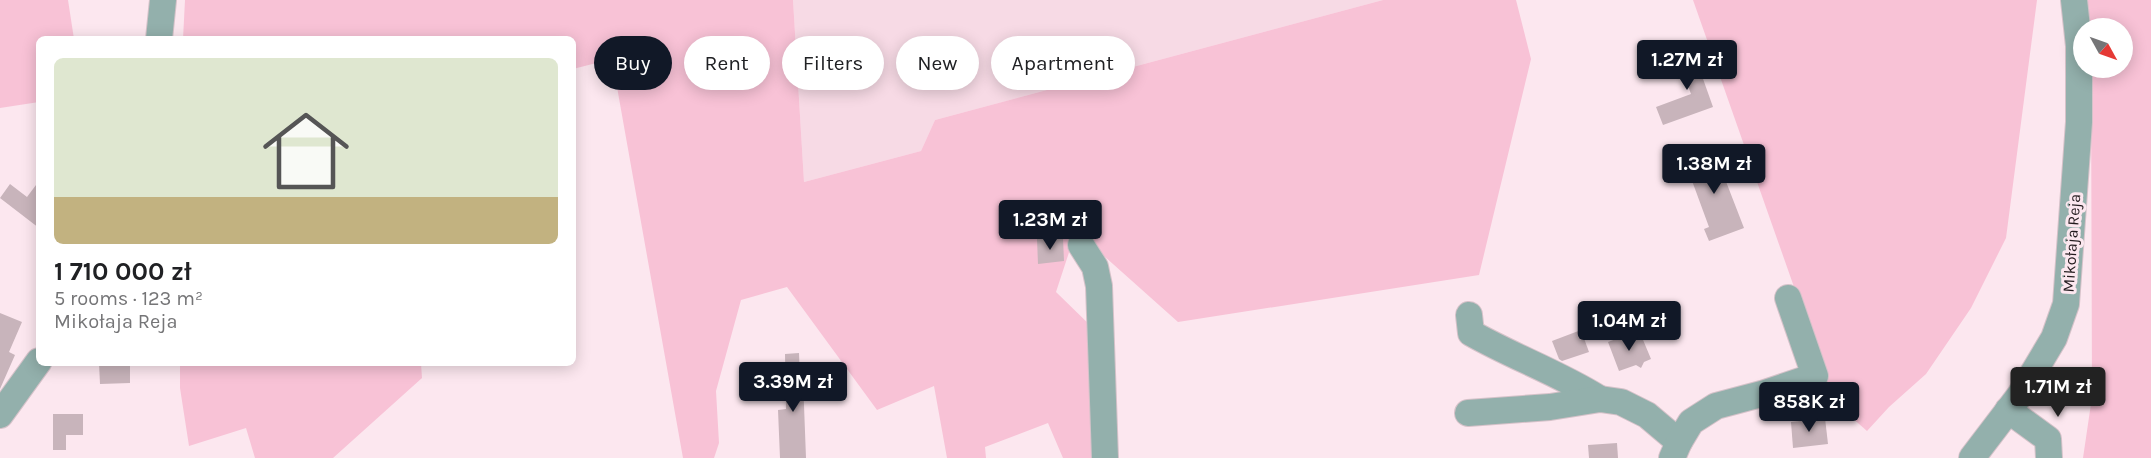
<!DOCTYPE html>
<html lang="en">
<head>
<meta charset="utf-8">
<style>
	:root { --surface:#fff; --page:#f6f6f6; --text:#202124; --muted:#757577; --accent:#111827 }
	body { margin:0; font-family:Karla,sans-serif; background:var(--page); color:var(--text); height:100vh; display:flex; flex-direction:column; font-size:22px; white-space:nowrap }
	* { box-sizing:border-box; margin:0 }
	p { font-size:20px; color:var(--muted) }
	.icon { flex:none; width:33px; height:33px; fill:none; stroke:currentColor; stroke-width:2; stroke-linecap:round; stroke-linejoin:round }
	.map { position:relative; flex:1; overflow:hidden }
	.sheet { position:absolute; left:36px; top:36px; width:540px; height:330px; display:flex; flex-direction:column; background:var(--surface); border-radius:9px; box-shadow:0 3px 15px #0003 }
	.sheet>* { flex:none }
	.banner { position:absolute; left:594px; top:36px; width:570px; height:54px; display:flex; gap:12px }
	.needle { width:39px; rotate:130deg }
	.fabs { position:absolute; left:2073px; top:18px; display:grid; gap:12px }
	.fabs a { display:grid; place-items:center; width:60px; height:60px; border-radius:50%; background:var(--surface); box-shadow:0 3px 15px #0003; font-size:30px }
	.price { position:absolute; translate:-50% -51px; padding:0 14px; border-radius:6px; background:var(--accent); color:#fff; font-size:20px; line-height:39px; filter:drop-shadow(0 2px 3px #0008) }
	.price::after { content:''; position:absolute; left:50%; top:36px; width:18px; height:14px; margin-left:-9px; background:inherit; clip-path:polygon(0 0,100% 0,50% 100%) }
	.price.current { background:#222; color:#fff }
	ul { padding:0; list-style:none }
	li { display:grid; align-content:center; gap:12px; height:318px; padding:0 18px }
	li span { display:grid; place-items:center; height:186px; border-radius:9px; color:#555 }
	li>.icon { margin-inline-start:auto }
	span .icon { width:108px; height:108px; fill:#fffc; stroke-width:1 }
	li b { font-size:26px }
	.chip { padding:0 21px; border-radius:27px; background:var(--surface); box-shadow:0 3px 15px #0003; font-size:21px; line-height:54px }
	.chip.current { background:var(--accent); color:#fff }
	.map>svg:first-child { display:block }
	.built { fill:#f7dae5 }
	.green { fill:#f8c2d6 }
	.building { fill:#c8b4bb }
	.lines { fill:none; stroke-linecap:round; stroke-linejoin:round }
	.minor-casing { stroke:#d5c2c9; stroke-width:28 }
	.minor { stroke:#93b0ac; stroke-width:26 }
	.labels { text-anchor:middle; stroke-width:6; stroke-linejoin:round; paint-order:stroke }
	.street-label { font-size:16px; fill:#231b1e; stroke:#fce7ef }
</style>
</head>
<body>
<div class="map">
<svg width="2151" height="458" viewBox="0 0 2151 458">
	<rect width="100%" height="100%" fill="#fce7ef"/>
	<path class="built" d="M 793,0 L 1383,0 L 935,120 L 921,151 L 804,182 Z"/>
	<g class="green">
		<path d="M 0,0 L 68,0 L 74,39 L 39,39 L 39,102 L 0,108 Z"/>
		<path d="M 185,0 L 793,0 L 804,182 L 921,151 L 935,120 L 1383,0 L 1516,0 L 1531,59 L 1479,275 L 1178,322 L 1076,231 L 1056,292 L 1095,330 L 1095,458 L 1063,458 L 1048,423 L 985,447 L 986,458 L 947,458 L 934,386 L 877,410 L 787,287 L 741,300 L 716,391 L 719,443 L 714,458 L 683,458 L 612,59 L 573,69 L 573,39 L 183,39 Z"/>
		<path d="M 1693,0 L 2037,0 L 2006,238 L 1971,308 L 1926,374 L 1889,407 L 1867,431 L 1815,385 L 1825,375 Z"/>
		<path d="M 2086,0 L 2151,0 L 2151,458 L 2083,458 L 2092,397 L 2091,68 L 2122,68 L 2122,28 L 2091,28 Z"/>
		<path d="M 180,363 L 421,363 L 422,378 L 333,458 L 255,458 L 246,428 L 189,446 L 180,388 Z"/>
	</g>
	<g class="building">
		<path d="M 1691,45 L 1713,107 L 1663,125 L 1656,107 L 1691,94 L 1675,51 Z"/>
		<path d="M 1713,148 L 1744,228 L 1709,241 L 1704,229 L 1709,227 L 1684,159 Z"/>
		<path d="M 39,181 L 39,228 L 0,198 L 10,184 L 27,197 Z"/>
		<path d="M 1063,238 L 1064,261 L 1038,264 L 1037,239 Z"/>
		<path d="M 0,313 L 22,322 L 9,352 L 15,355 L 0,389 Z"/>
		<path d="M 1581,330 L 1589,352 L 1562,361 L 1559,359 L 1552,341 Z"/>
		<path d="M 1632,333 L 1634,338 L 1641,335 L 1651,359 L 1644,362 L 1641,368 L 1636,365 L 1619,371 L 1608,342 Z"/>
		<path d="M 799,353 L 800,379 L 803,379 L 806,458 L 780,458 L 778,410 L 786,409 L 785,354 Z"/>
		<path d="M 99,363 L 130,363 L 130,383 L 100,384 Z"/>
		<path d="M 53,414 L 83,414 L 83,435 L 66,435 L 66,450 L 53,450 Z"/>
		<path d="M 1825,418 L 1828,444 L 1793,448 L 1791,422 Z"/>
		<path d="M 1617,443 L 1618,458 L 1589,458 L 1588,445 Z"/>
	</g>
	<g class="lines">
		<defs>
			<g id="minor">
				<path d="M 159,39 L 163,0"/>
				<path d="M 1081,245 L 1095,267 L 1099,286 L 1105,458"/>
				<path d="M 1469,315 L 1471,333 C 1513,357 1559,373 1600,399"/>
				<path d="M 2008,410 L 2048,439 L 2049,458"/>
				<path d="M 1468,413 L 1550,407 L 1600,399 L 1621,402 L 1647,415 L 1679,442"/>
				<path d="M 0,415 L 39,361"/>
				<path d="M 1672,458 L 1679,442 L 1691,422 L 1716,406 L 1765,393 L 1815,376 L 1788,298"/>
				<path d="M 1972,458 L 2020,395 L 2054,338 L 2066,304 L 2079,122 L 2079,46 L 2074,0"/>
			</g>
		</defs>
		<use href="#minor" class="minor-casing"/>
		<use href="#minor" class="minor"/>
	</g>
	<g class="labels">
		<g class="street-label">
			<text transform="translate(2071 243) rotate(-86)" y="6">Mikołaja Reja</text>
		</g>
	</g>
</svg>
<div class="fabs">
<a><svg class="needle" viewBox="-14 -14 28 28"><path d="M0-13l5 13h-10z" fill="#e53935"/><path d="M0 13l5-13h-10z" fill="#757577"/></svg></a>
</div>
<b class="price" style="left:1687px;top:91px">1.27M zł</b>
<b class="price" style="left:1714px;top:195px">1.38M zł</b>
<b class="price" style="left:1050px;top:251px">1.23M zł</b>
<b class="price" style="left:1629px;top:352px">1.04M zł</b>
<b class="price" style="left:793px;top:413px">3.39M zł</b>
<b class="price current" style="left:2058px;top:418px">1.71M zł</b>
<b class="price" style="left:1809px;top:433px">858K zł</b>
<div class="banner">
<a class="chip current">Buy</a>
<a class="chip">Rent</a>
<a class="chip">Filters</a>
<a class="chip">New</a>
<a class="chip">Apartment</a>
</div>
<section class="sheet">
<ul>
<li><span style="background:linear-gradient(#dfe7d0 75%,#c2b280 0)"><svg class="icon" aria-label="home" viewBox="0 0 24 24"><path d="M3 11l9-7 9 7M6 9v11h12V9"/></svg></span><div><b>1 710 000 zł</b><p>5 rooms · 123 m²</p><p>Mikołaja Reja</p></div></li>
</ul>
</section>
</div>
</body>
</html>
